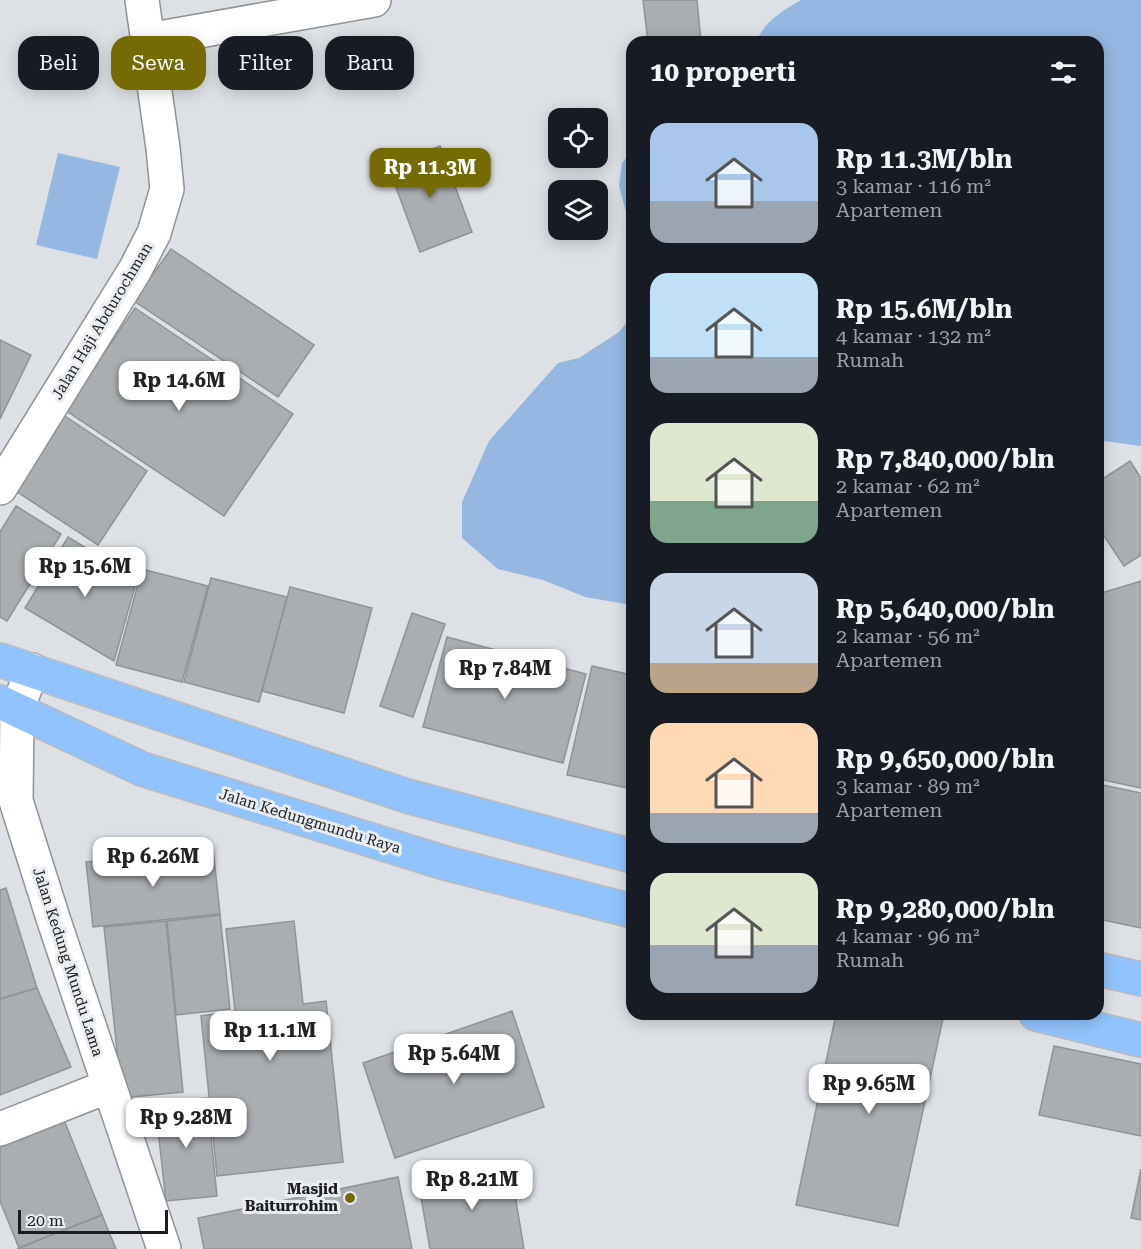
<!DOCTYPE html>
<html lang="id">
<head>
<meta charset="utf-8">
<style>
	:root { --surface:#171b24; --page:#242831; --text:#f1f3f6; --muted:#9ea1a6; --accent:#746b04 }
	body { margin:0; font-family:"Roboto Serif",serif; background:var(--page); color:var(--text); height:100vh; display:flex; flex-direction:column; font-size:22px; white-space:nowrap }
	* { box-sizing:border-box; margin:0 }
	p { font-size:20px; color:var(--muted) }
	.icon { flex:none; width:33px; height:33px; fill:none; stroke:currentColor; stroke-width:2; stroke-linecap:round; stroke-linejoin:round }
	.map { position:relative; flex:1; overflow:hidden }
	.details { position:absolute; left:626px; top:36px; width:478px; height:984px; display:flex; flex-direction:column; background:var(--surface); border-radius:18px; box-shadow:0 3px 15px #0003 }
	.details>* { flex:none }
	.banner { position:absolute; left:18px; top:36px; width:518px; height:54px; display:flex; gap:12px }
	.tools { position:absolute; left:548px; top:108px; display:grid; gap:12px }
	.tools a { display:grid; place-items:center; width:60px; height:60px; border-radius:12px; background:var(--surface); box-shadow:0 3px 15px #0003; font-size:30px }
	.scale { position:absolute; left:18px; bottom:15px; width:150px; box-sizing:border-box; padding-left:6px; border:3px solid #1c1d1e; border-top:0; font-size:16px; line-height:21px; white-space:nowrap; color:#1c1d1e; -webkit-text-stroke:4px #eaedf1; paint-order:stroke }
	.price { position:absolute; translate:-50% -51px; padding:0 14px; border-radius:12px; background:#fff; color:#222; font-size:20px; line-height:39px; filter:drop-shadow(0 2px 3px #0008) }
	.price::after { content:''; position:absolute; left:50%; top:36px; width:18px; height:14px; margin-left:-9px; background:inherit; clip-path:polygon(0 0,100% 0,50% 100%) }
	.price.selected { background:var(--accent); color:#fff }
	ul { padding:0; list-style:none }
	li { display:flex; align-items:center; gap:18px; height:150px; padding:0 24px }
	li span { display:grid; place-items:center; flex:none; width:168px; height:120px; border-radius:18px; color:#555 }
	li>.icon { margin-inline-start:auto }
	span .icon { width:72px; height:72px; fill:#fffc; stroke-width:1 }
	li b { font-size:26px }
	h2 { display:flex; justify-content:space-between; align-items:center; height:72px; padding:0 24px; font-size:26px }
	.chip { padding:0 21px; border-radius:18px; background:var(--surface); box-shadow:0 3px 15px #0003; font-size:21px; line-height:54px }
	.chip.selected { background:var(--accent); color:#fff }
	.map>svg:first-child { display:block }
	.green { fill:#95b7e1 }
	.building { fill:#abaeb1; stroke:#909296; stroke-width:1.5 }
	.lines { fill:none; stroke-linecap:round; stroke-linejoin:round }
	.minor-casing { stroke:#909396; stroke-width:36 }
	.major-casing { stroke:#bbbbbc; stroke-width:36 }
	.minor { stroke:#fff; stroke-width:33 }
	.major { stroke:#91c4fe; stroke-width:33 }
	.poi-dot { fill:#746b04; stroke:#eaedf1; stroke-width:2 }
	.labels { text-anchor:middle; stroke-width:6; stroke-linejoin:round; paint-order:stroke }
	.street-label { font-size:15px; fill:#1c1d1e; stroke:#eaedf1 }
	.poi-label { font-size:15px; font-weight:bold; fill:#1c1d1e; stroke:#eaedf1; text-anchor:end }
</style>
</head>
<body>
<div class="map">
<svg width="1141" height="1249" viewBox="0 0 1141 1249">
	<rect width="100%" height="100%" fill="#dde0e4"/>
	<g class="green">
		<path d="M 801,0 L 1141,0 L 1141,446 L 1104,441 L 1098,444 L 1098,42 L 756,42 C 765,21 782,11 801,0 Z"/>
		<path d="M 631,152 L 631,231 L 619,186 L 622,163 Z"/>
		<path d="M 58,153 L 120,167 L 97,259 L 36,245 Z"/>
		<path d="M 631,317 L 631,605 L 585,597 L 543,580 L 498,569 L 462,538 L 462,502 L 489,441 L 558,363 L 579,358 L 619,332 Z"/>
	</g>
	<g class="building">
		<path d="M 643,0 L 697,0 L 701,42 L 648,42 Z"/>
		<path d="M 440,146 L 472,232 L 420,252 L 388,166 Z"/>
		<path d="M 171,249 L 314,345 L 278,397 L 134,301 Z"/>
		<path d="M 135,308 L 293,414 L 224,516 L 65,410 Z"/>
		<path d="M 0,340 L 31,355 L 0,419 Z"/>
		<path d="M 56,410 L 147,471 L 98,545 L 5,484 Z"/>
		<path d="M 1130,461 L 1141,478 L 1141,555 L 1124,566 L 1098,527 L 1098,482 Z"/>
		<path d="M 16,506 L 61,534 L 7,621 L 0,617 L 0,532 Z"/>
		<path d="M 68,537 L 137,579 L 114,661 L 25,608 Z"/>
		<path d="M 142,569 L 208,586 L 182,682 L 116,665 Z"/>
		<path d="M 211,578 L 287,597 L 259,702 L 184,682 Z"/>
		<path d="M 1141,581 L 1141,788 L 1098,779 L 1098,594 Z"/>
		<path d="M 290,587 L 372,608 L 344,713 L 262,691 Z"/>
		<path d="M 412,613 L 445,624 L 413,717 L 380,706 Z"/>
		<path d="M 447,637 L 586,674 L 563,763 L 423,727 Z"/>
		<path d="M 592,666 L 632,675 L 632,789 L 567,775 Z"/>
		<path d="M 1098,784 L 1141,793 L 1141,928 L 1098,919 Z"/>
		<path d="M 213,848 L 220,914 L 93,927 L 86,862 Z"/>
		<path d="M 6,888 L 37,988 L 0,999 L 0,890 Z"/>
		<path d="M 220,915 L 230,1009 L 176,1015 L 167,921 Z"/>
		<path d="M 166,921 L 183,1092 L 122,1098 L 104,927 Z"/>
		<path d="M 294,921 L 303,1004 L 326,1001 L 343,1162 L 217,1176 L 201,1016 L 235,1011 L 226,929 Z"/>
		<path d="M 37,988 L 71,1067 L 0,1095 L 0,999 Z"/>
		<path d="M 512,1011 L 544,1107 L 395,1158 L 363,1063 Z"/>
		<path d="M 836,1014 L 944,1014 L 898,1226 L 796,1205 Z"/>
		<path d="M 1054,1046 L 1141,1064 L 1141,1136 L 1039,1115 Z"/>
		<path d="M 207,1098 L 217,1196 L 166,1201 L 155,1103 Z"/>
		<path d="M 64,1120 L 102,1215 L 19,1248 L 0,1201 L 0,1147 Z"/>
		<path d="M 510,1165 L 524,1249 L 430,1249 L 418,1180 Z"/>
		<path d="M 1141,1169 L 1141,1220 L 1131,1218 Z"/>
		<path d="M 398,1177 L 412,1249 L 204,1249 L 198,1218 Z"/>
		<path d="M 102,1215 L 116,1249 L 17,1249 L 19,1248 Z"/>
	</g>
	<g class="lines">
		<defs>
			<g id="minor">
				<path d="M 148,40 L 374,0"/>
				<path d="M 0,488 L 135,270 L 154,233 L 167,189 L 163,148 L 142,0"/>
				<path d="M 32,670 L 17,710 L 16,801 L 53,918 L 164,1249"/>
				<path d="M 0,1129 L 109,1086"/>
			</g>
			<g id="major">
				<path d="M 0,660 L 407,796 L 632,856"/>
				<path d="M 0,702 L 142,769 L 445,863 L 632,911"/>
				<path d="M 1098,969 L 1141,979"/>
				<path d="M 1036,1014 L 1141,1040"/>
			</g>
		</defs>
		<use href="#minor" class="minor-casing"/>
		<use href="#major" class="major-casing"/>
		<use href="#minor" class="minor"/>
		<use href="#major" class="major"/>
	</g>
	<circle class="poi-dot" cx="350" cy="1198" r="6"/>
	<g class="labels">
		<g class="street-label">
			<text transform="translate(102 321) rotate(-59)" y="5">Jalan Haji Abdurochman</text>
			<text transform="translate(310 821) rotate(17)" y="5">Jalan Kedungmundu Raya</text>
			<text transform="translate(68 962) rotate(72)" y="5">Jalan Kedung Mundu Lama</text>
		</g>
		<g class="poi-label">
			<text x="338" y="1194">Masjid<tspan x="338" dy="17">Baiturrohim</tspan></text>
		</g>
	</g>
</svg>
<div class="tools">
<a><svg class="icon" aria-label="locate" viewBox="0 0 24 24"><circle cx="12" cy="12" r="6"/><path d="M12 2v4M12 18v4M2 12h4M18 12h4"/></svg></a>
<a><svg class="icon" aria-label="layers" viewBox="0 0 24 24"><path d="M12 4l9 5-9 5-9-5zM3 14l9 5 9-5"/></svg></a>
</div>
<div class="scale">20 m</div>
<b class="price selected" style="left:430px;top:199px">Rp 11.3M</b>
<b class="price" style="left:179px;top:412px">Rp 14.6M</b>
<b class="price" style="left:85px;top:598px">Rp 15.6M</b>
<b class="price" style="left:505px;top:700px">Rp 7.84M</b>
<b class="price" style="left:153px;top:888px">Rp 6.26M</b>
<b class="price" style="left:270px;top:1062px">Rp 11.1M</b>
<b class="price" style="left:454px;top:1085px">Rp 5.64M</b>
<b class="price" style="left:869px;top:1115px">Rp 9.65M</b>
<b class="price" style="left:186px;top:1149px">Rp 9.28M</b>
<b class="price" style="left:472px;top:1211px">Rp 8.21M</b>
<div class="banner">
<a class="chip">Beli</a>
<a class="chip selected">Sewa</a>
<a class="chip">Filter</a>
<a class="chip">Baru</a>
</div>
<section class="details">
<h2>10 properti<svg class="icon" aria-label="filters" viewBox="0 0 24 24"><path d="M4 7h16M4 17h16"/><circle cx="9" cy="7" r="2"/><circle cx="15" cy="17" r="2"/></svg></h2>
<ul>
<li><span style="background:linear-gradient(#a9c7e8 65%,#9aa5b1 0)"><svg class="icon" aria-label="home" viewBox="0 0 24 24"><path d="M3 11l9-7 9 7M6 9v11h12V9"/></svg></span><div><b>Rp 11.3M/bln</b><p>3 kamar · 116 m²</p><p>Apartemen</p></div></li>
<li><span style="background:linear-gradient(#bfe0f5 70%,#9aa5b1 0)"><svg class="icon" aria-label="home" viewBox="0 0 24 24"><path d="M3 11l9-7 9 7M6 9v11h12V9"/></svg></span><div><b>Rp 15.6M/bln</b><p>4 kamar · 132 m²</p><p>Rumah</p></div></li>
<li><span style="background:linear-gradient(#dfe7d0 65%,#7fa58c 0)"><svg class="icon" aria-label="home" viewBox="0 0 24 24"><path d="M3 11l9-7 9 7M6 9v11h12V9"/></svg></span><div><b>Rp 7,840,000/bln</b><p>2 kamar · 62 m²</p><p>Apartemen</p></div></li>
<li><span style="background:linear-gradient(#c9d6e8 75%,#b9a48a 0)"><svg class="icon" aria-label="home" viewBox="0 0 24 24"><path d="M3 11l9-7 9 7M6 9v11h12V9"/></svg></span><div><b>Rp 5,640,000/bln</b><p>2 kamar · 56 m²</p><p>Apartemen</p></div></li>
<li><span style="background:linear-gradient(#ffd9b3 75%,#9aa5b1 0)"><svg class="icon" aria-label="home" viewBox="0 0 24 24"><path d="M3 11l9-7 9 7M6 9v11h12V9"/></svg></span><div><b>Rp 9,650,000/bln</b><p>3 kamar · 89 m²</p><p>Apartemen</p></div></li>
<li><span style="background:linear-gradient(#dfe7d0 60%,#9aa5b1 0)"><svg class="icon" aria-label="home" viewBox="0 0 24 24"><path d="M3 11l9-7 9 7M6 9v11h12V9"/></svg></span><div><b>Rp 9,280,000/bln</b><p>4 kamar · 96 m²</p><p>Rumah</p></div></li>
</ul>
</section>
</div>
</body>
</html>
